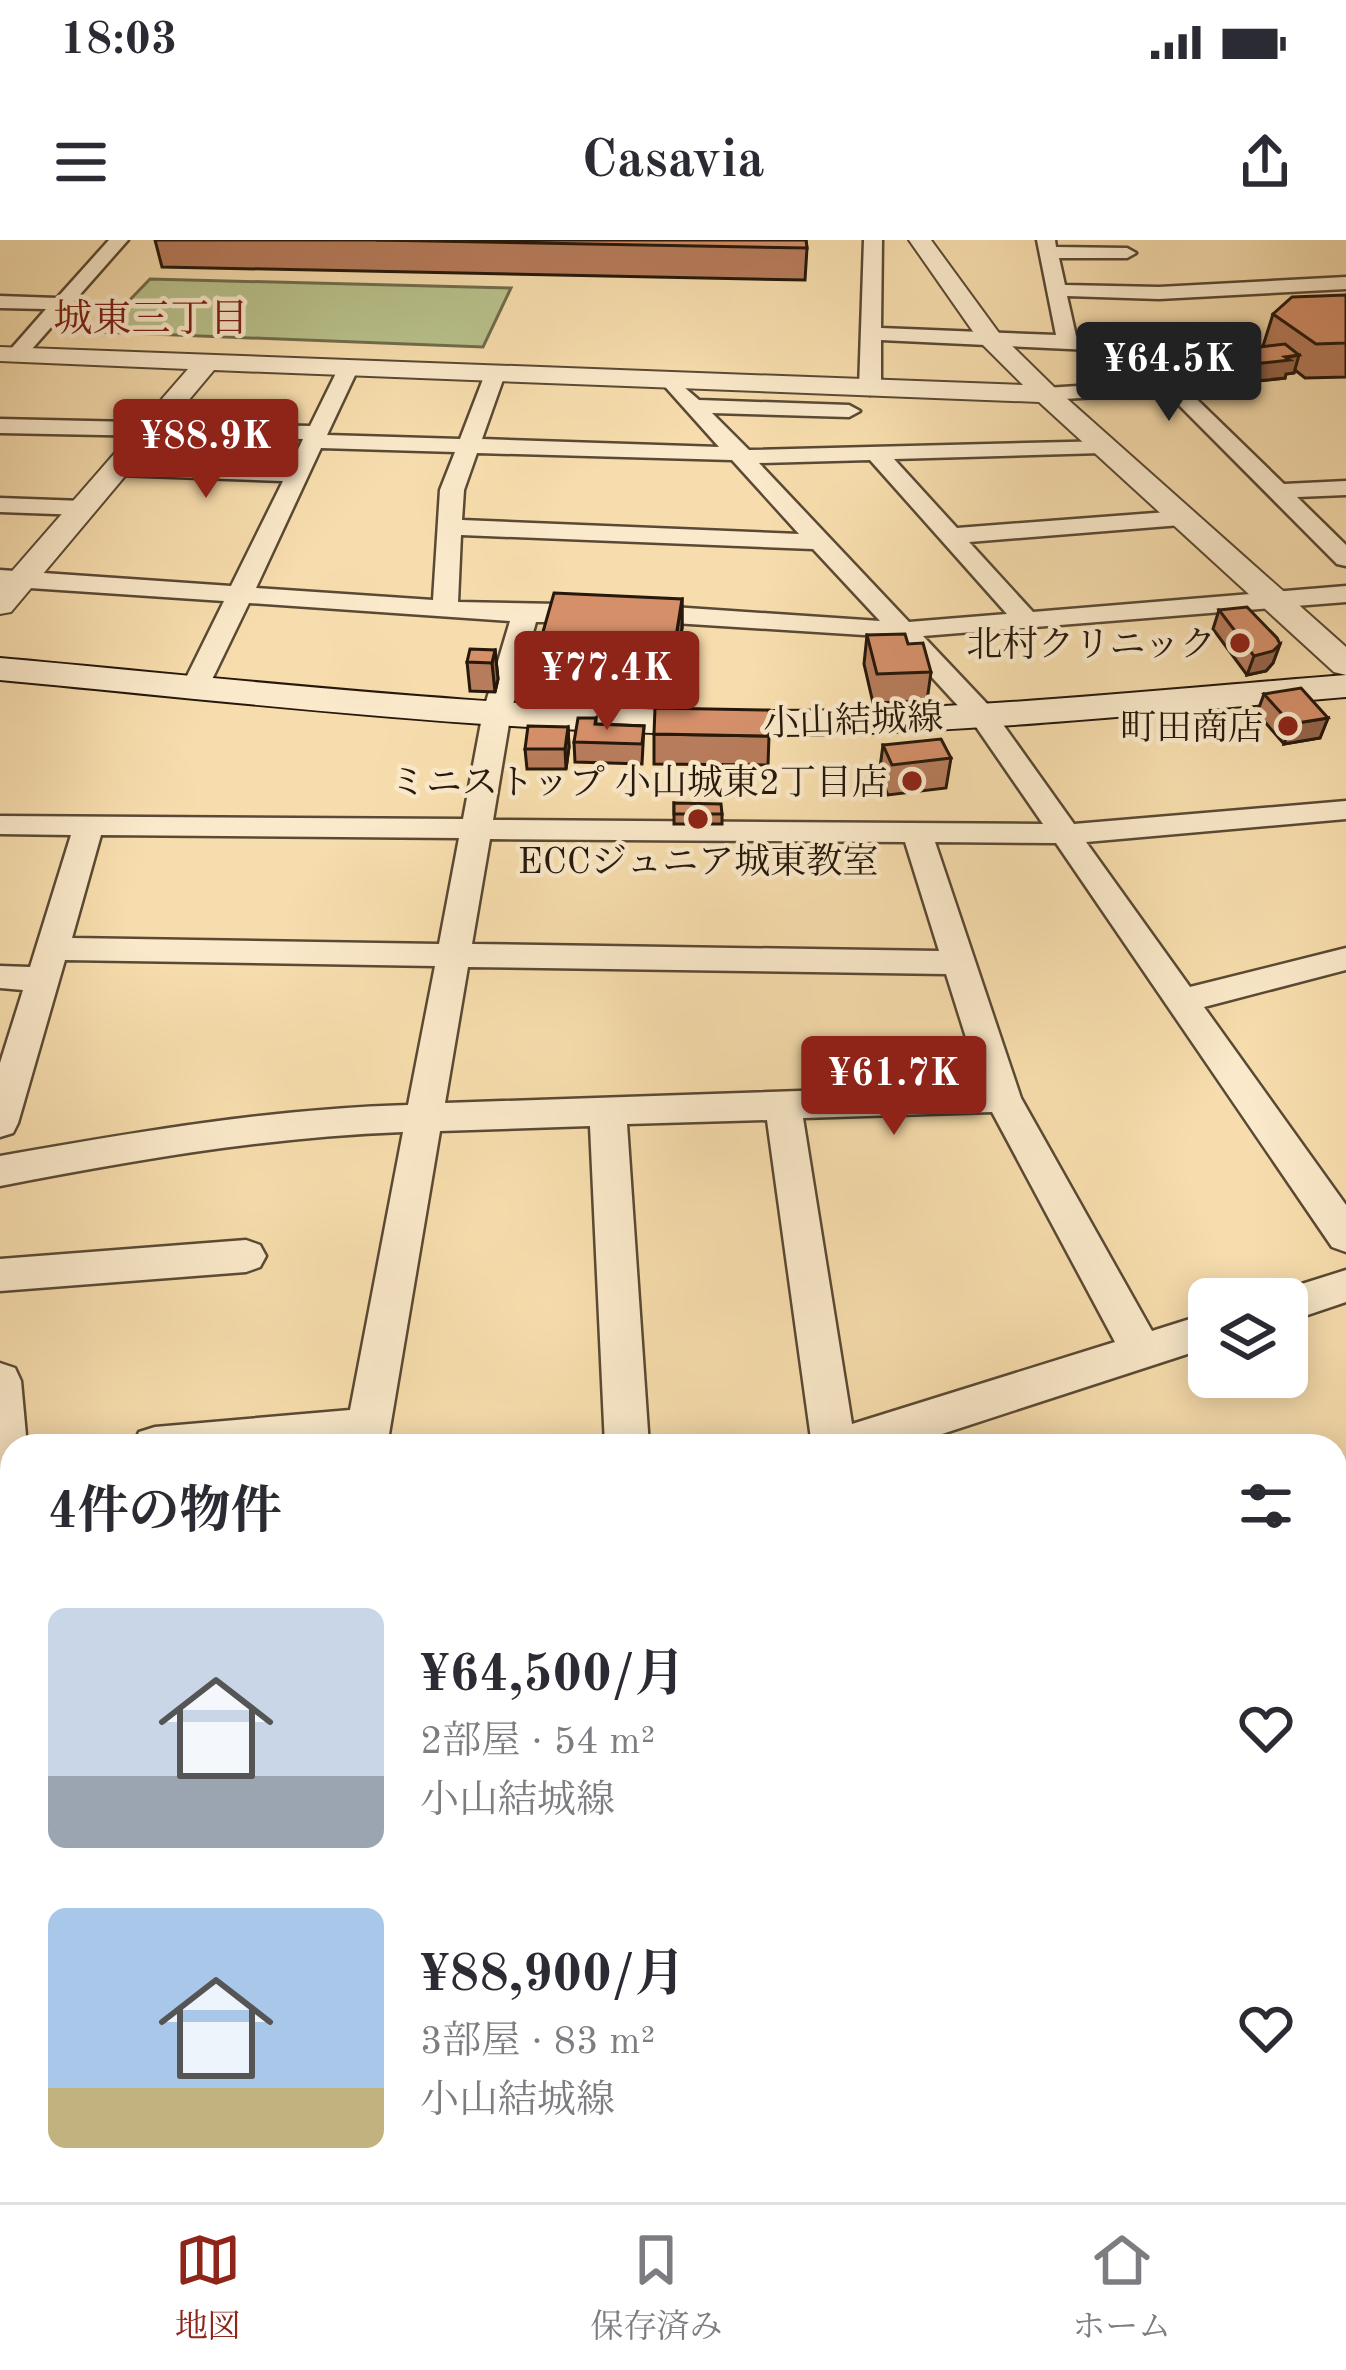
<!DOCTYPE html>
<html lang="ja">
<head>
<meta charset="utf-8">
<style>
	:root { --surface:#fff; --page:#f2f2f3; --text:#2b2b33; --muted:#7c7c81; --line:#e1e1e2; --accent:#8f2418 }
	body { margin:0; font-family:"Old Standard TT","Noto Serif JP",serif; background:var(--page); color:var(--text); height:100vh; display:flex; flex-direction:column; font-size:45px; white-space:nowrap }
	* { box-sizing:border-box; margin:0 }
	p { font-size:39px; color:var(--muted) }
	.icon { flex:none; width:66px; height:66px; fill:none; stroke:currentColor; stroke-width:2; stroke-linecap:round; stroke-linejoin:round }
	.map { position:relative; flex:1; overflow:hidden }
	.details { position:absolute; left:0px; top:1194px; width:1347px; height:768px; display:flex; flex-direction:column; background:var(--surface); border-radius:36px 36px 0 0; box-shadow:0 6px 30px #0003 }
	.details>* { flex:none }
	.fabs { position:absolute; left:1188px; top:1038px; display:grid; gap:24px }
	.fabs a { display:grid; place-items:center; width:120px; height:120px; border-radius:18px; background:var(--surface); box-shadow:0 6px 30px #0003; font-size:60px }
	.price { position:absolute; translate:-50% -102px; padding:0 27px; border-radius:12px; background:var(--accent); color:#fff; font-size:39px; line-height:78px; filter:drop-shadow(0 3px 6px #0008) }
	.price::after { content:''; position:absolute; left:50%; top:72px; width:36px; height:27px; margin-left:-18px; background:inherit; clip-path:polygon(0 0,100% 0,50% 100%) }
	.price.current { background:#222; color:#fff }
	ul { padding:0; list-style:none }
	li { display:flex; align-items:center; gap:36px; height:300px; padding:0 48px }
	li span { display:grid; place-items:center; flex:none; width:336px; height:240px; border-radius:18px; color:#555 }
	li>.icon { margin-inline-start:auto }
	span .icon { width:144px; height:144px; fill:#fffc; stroke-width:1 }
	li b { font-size:51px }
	h2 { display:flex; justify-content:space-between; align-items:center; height:144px; padding:0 48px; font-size:51px }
	.status { display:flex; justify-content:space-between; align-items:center; height:84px; padding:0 60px; background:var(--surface); direction:ltr }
	.status svg { height:33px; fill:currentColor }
	header { display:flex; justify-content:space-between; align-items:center; height:156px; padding:0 48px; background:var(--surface); font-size:54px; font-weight:600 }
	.dock { display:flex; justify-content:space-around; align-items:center; height:168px; border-top:3px solid var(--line); background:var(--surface); font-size:33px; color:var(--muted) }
	.dock a { display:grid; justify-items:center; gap:6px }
	.dock .current { color:var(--accent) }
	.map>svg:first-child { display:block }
	.green { fill:#b9c28c; stroke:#706d4c; stroke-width:3 }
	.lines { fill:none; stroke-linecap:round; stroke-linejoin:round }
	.minor-casing { stroke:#5a4934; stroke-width:5 }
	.tertiary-casing { stroke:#5a4934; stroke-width:4 }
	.secondary-casing { stroke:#26180b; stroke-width:4 }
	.minor { fill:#fae9ca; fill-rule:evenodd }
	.tertiary { fill:#fae9ca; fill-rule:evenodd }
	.secondary { fill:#fae9ca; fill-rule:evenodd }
	.wall { fill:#b77c5b; stroke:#26180b; stroke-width:3 }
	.shaded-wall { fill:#95654a; stroke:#26180b; stroke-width:3 }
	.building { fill:#d5906a; stroke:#26180b; stroke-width:3 }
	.poi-dot { fill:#8f2418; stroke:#fae9ca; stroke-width:4.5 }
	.labels { text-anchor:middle; stroke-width:9; stroke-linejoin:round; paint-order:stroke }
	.far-poi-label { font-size:36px; fill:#26180b; stroke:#fae9ca; text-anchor:end }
	.far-street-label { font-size:36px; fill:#26180b; stroke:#fae9ca }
	.far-neighbourhood-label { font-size:39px; fill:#7a1f14; stroke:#fae9ca }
</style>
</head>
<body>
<div class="status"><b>18:03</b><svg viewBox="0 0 49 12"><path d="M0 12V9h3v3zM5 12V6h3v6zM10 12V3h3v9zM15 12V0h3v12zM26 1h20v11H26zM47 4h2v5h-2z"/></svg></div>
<header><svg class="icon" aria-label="menu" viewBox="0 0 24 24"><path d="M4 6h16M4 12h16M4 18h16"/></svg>Casavia<svg class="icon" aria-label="share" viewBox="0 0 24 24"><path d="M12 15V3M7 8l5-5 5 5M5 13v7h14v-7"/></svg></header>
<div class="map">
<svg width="1346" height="1962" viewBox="0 0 1346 1962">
	<rect width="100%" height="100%" fill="#f7ddad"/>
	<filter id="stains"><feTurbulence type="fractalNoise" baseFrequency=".00167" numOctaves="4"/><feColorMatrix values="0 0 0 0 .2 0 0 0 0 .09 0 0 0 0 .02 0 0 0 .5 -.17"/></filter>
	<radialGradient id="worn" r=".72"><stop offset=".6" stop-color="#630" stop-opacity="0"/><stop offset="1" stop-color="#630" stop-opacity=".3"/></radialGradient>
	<g class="green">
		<path d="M 150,39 L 511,48 L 483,107 L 99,92 Z"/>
		<path d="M 1346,1407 L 1346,1962 L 531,1962 L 528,1950 L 1335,1950 L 1335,1412 Z"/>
	</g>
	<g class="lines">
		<defs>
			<g id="minor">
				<path d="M 109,0 L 128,0 L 24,118 L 10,118 L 10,110 L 46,69 L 0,68 L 0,56 L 57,58 Z"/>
				<path d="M 864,0 L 882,0 L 881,88 L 1056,95 L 1037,0 L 1055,0 L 1056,7 L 1127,8 L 1136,13 L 1127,18 L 1059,18 L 1065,45 L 1159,47 L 1346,37 L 1346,49 L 1159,59 L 1067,56 L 1076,96 L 1112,103 L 1112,111 L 881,100 L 881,149 L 870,155 L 859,149 Z"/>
				<path d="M 348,123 L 358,129 L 327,195 L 460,199 L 485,134 L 495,128 L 505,134 L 482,199 L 719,207 L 660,141 L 670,135 L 699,160 L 849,165 L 860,171 L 849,177 L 712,173 L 749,210 L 1110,201 L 1113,206 L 1102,213 L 894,219 L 957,288 L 1181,271 L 1193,278 L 1181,285 L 969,302 L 1033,372 L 1346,346 L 1346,362 L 923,396 L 992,469 L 1074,584 L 1346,561 L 1346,579 L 1086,602 L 1190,747 L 1346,708 L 1346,730 L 1204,767 L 1346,965 L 1346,1012 L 1332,1007 L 1056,603 L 935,602 L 1021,858 L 1152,1091 L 1209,1073 L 1209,1107 L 905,1206 L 812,1206 L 767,880 L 627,884 L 649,1206 L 605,1206 L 590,886 L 440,891 L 387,1206 L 133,1206 L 139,1192 L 155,1187 L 350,1170 L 403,892 C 266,897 135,920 0,946 L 0,916 C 137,892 269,869 408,865 L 435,726 L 65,720 L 18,883 L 13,893 L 0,897 L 0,823 L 23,750 L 0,748 L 0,726 L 30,727 L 71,595 L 0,594 L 0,576 L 463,579 L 483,472 L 510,381 L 249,363 L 206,452 L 186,452 L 182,446 L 224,361 L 0,346 L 0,330 L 231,346 L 283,241 L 117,235 L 106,228 L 117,221 L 289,228 L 303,199 L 0,193 L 0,179 L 310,186 L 338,129 ZM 321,208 L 455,212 L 440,250 L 433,360 L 256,348 ZM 477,213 L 732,220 L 799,294 L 462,280 L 464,250 ZM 870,220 L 1007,374 L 909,382 L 759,223 ZM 461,295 L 813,309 L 880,381 L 658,366 L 458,362 ZM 536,382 L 658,382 L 895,397 L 972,481 L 1043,584 L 493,580 L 511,472 ZM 101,595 L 459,598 L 439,704 L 72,698 ZM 490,599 L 905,602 L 939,711 L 472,704 ZM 468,727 L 946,734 L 981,845 L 445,863 ZM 992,872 L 1115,1102 L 852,1184 L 803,878 Z"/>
				<path d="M 1172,140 L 1179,142 L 1284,244 L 1346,241 L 1346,255 L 1297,257 L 1346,305 L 1346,326 L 1337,324 L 1167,153 L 1046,160 L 1035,154 L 1046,148 Z"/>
				<path d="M 0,258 L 83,261 L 95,268 L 83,275 L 0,272 Z"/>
				<path d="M 246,1000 L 260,1005 L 266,1016 L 260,1027 L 246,1032 L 0,1051 L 0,1019 Z"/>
				<path d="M 1346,1030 L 1346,1062 L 1287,1082 L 1287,1059 L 1270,1059 L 1273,1053 Z"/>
				<path d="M 0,1123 L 15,1128 L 21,1141 L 27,1206 L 12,1206 L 12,1326 L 0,1322 Z"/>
				<path d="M 1346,1353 L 1346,1399 L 1335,1403 L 1335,1357 Z"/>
				<path d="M 12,1841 L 12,1899 L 0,1903 L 0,1845 Z"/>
			</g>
			<g id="tertiary">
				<path d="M 909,0 L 931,0 L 999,93 L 1055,148 L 1346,407 L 1346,435 L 1334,432 L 1039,162 L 214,130 L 11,372 L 0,374 L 0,345 L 188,129 L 0,121 L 0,107 L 1023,145 L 981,103 Z"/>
				<path d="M 452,1950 L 526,1950 L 529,1962 L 455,1962 Z"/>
			</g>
			<path id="secondary" d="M 0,418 C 257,441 514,472 773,471 C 964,471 1155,450 1346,435 L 1346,457 C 1155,473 964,494 773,495 C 514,495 257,464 0,440 Z"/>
		</defs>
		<use href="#minor" class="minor-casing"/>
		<use href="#tertiary" class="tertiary-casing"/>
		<use href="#secondary" class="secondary-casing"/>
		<use href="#minor" class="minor"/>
		<use href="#tertiary" class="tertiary"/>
		<use href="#secondary" class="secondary"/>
	</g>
	<g class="wall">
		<path d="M 155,0 L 806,0 L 807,8 L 805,40 L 162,27 Z"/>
		<path d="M 1346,55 L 1346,137 L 1305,138 L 1295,130 L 1294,133 L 1286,134 L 1285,138 L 1248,142 L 1230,127 L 1235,110 L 1263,106 L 1273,74 Z"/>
		<path d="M 682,359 L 682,388 L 670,463 L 536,457 L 533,427 Z"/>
		<path d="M 1219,370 L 1280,404 L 1273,423 L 1266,431 L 1247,435 L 1213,389 Z"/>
		<path d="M 867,395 L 908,404 L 931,432 L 927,461 L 873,463 L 864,424 Z"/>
		<path d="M 495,410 L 498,439 L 495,452 L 470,451 L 467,422 Z"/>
		<path d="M 1264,454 L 1328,478 L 1320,498 L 1284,504 L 1257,473 Z"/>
		<path d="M 596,478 L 596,484 L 644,486 L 642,524 L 575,522 L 574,502 Z"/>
		<path d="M 568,487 L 569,507 L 566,529 L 527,529 L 525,509 Z"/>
		<path d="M 654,494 L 769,496 L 768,525 L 654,524 Z"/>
		<path d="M 883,505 L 951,518 L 946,548 L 888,555 L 879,535 Z"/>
		<path d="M 674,563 L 722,574 L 722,584 L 674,584 Z"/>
		<path d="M 1346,1429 L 1346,1734 L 1335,1712 L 1335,1433 Z"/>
	</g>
	<g class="shaded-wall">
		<path d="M 1299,115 L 1294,133 L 1286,134 L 1285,138 L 1248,142 L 1253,124 Z"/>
		<path d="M 682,359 L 682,388 L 670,463 L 670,434 Z"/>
		<path d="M 1280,404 L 1273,423 L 1266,431 L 1247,435 L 1254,416 Z"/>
		<path d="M 495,410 L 498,439 L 495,452 L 492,423 Z"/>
		<path d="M 1328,478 L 1320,498 L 1284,504 L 1291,484 Z"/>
		<path d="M 568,487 L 569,507 L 566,529 L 565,509 Z"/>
		<path d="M 60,1950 L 68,1950 L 69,1962 L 61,1962 Z"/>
		<path d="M 248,1950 L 254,1950 L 256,1962 L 250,1962 Z"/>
	</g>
	<g class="building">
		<path d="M 376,0 L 806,0 L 807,8 Z"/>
		<path d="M 1346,55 L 1346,103 L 1316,104 L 1273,74 L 1292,57 Z"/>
		<path d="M 1285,104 L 1299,115 L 1285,117 L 1290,120 L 1253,124 L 1235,110 Z"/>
		<path d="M 554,353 L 682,359 L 670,434 L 533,427 Z"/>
		<path d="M 1247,367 L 1277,398 L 1280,404 L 1273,411 L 1254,416 L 1219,370 Z"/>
		<path d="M 905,394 L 908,404 L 923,403 L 931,432 L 877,434 L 867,395 Z"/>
		<path d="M 470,409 L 495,410 L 492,423 L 467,422 Z"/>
		<path d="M 1301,448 L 1328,478 L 1291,484 L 1264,454 Z"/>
		<path d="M 655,468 L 769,470 L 769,496 L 654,494 Z"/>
		<path d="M 578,478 L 596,478 L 595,484 L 644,486 L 642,504 L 574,502 Z"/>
		<path d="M 528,486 L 568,487 L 565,509 L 525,509 Z"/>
		<path d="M 941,499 L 951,518 L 892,525 L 883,505 Z"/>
		<path d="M 674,563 L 721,564 L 722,574 L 674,574 Z"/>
		<path d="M 1346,1429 L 1346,1656 L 1335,1635 L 1335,1433 Z"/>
		<path d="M 12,1933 L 12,1950 L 60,1950 L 61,1962 L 3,1962 L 1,1938 Z"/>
		<path d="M 229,1950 L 248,1950 L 250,1962 L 202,1962 Z"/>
		<path d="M 293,1950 L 351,1950 L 353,1958 L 344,1962 L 295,1962 Z"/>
	</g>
	<g class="poi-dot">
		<circle cx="1240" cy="403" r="12"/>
		<circle cx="1288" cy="486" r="12"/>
		<circle cx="912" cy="541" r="12"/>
		<circle cx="698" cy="579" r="12"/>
	</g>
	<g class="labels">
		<g class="far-poi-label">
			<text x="1216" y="416">北村クリニック</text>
			<text x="1264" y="499">町田商店</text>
			<text x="888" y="554">ミニストップ 小山城東2丁目店</text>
			<text x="698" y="633" text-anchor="middle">ECCジュニア城東教室</text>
		</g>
		<g class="far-street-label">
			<text transform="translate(853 479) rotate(-2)" y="13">小山結城線</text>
		</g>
		<g class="far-neighbourhood-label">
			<text x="151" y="91">城東三丁目</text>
		</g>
	</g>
	<rect width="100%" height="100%" filter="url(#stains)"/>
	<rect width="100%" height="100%" fill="url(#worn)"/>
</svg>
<div class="fabs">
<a><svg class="icon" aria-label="layers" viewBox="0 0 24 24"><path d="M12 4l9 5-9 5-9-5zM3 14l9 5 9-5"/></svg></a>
</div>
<b class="price current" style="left:1169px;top:184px">¥64.5K</b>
<b class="price" style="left:206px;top:261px">¥88.9K</b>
<b class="price" style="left:607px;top:493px">¥77.4K</b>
<b class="price" style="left:894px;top:898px">¥61.7K</b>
<section class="details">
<h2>4件の物件<svg class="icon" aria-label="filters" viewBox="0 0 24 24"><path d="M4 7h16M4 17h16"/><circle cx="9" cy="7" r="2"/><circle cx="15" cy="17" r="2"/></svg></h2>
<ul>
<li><span style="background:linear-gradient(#c9d6e8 70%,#9aa5b1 0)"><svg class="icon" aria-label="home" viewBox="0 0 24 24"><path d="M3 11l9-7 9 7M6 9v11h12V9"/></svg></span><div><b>¥64,500/月</b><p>2部屋 · 54 m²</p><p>小山結城線</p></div><svg class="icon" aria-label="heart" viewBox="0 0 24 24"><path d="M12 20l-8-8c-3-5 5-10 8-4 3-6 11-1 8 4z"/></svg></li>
<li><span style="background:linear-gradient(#a9c7e8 75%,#c2b280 0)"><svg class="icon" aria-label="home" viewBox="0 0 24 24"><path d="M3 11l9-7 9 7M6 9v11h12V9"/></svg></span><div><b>¥88,900/月</b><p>3部屋 · 83 m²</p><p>小山結城線</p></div><svg class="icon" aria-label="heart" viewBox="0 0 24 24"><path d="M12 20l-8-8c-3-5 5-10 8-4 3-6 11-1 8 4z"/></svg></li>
</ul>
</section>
</div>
<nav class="dock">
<a class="current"><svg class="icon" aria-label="map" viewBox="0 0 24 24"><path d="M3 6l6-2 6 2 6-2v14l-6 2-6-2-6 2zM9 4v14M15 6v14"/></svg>地図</a>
<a><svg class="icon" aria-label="saved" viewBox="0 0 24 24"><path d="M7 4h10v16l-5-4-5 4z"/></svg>保存済み</a>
<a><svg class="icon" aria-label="home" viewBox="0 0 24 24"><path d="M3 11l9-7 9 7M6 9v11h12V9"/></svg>ホーム</a>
</nav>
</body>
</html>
